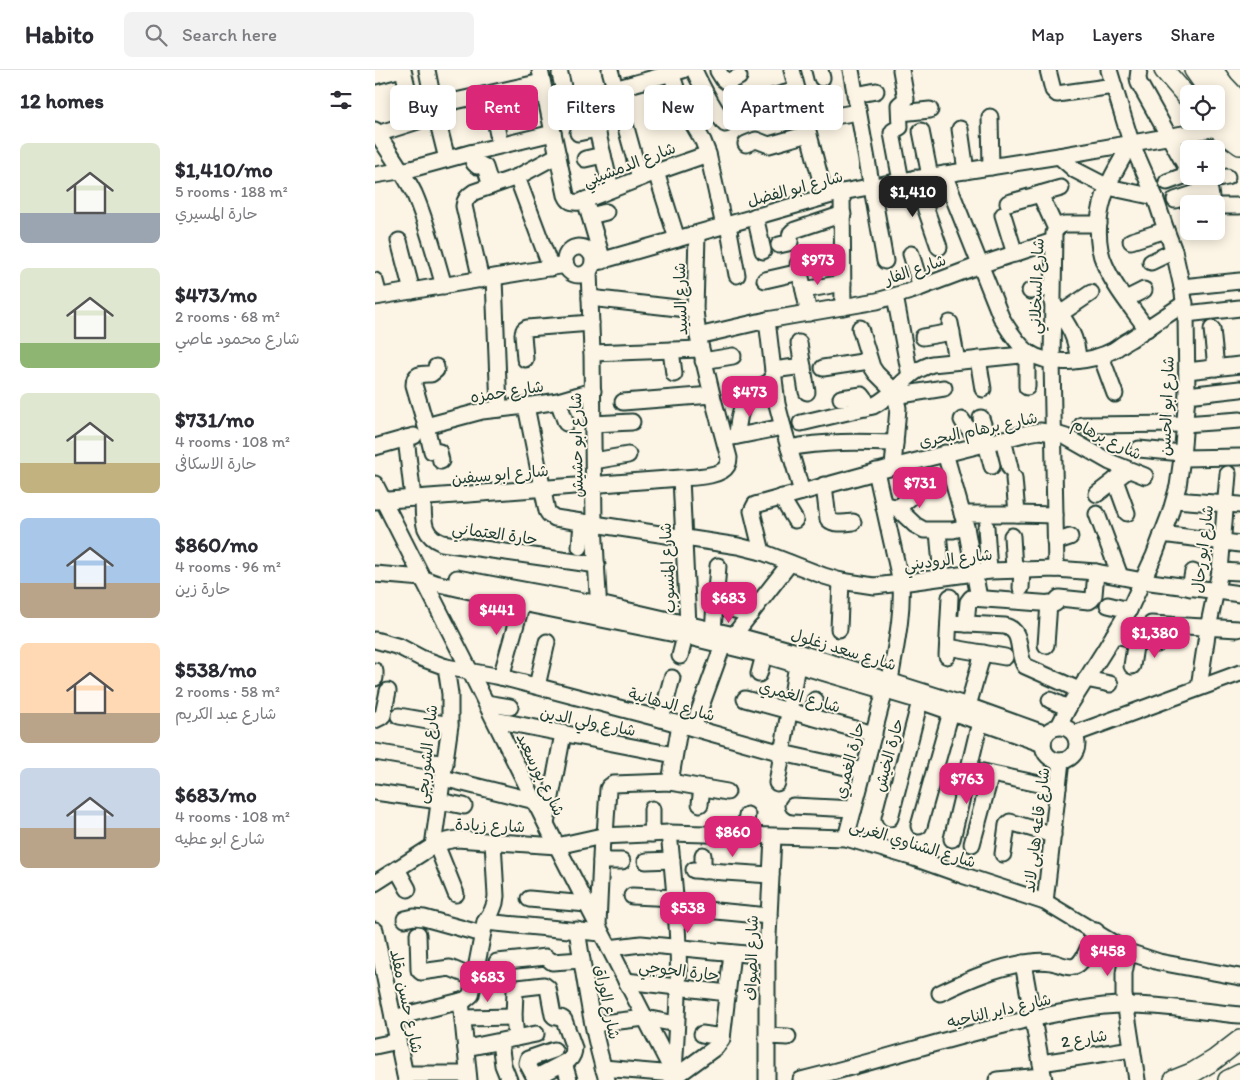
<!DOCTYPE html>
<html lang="en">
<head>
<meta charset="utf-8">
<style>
	:root { --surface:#fff; --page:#f2f2f3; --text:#2b2b33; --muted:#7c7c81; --line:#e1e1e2; --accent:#db2777 }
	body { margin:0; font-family:Itim,"Playpen Sans Arabic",sans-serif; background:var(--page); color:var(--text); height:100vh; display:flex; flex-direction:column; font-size:19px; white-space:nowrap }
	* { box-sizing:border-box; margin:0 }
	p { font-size:16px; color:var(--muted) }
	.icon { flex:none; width:28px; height:28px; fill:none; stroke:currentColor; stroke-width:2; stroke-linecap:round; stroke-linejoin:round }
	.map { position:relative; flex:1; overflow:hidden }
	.details { display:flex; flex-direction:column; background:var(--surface); width:375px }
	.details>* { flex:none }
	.guide { position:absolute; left:15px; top:15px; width:475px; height:45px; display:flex; gap:10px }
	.controls { position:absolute; left:805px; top:15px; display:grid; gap:10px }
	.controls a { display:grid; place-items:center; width:45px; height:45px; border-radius:8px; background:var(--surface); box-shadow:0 2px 12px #0003; font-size:25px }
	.price { position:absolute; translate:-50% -42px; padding:0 11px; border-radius:10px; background:var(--accent); color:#fff; font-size:16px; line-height:32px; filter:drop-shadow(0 1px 2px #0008) }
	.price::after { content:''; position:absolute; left:50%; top:30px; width:15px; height:11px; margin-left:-8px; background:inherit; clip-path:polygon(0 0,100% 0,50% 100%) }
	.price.current { background:#222; color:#fff }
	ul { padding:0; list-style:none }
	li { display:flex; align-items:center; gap:15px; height:125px; padding:0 20px }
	li span { display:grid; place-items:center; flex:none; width:140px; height:100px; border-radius:8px; color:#555 }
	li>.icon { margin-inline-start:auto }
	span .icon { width:60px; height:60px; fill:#fffc; stroke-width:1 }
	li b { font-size:21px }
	h2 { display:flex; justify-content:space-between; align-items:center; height:60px; padding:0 20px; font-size:21px }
	.pill { padding:0 18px; border-radius:8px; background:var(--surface); box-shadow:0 2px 12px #0003; font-size:18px; line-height:45px }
	.pill.current { background:var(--accent); color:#fff }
	header { display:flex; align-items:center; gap:30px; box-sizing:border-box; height:70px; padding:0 25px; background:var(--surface); border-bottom:1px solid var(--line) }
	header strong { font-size:24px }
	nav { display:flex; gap:28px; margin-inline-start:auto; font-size:18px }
	.search { width:350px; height:45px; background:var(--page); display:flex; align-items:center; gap:12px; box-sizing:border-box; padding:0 18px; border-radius:8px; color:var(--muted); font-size:19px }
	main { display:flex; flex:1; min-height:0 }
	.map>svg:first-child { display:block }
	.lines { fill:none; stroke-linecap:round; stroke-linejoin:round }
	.minor-casing { stroke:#1f3d34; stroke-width:19 }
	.major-casing { stroke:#1f3d34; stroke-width:22 }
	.minor { stroke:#fcf5e5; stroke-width:15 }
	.major { stroke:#fcf5e5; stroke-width:19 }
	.labels { text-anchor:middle; stroke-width:4; stroke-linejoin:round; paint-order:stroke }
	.street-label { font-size:16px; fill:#1f3d34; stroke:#fcf5e5 }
</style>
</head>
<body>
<header>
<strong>Habito</strong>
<div class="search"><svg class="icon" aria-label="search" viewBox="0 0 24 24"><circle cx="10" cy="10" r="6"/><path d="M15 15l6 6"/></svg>Search here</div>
<nav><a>Map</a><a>Layers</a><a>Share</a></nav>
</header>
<main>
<section class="details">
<h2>12 homes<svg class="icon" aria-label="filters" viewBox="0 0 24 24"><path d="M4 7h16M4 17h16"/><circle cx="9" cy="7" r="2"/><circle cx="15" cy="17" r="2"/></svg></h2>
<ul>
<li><span style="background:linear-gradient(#dfe7d0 70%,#9aa5b1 0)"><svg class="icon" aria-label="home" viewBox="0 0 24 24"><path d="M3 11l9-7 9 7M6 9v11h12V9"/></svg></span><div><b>$1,410/mo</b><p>5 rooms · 188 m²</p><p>حارة المسيري</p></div></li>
<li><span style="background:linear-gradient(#dfe7d0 75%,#8fb573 0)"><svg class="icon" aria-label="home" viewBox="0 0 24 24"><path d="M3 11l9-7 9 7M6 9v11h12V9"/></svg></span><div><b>$473/mo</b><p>2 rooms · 68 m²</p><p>شارع محمود عاصي</p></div></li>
<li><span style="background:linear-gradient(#dfe7d0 70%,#c2b280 0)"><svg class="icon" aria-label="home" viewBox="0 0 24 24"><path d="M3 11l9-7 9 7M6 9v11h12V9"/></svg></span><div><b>$731/mo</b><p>4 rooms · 108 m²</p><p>حارة الاسكافى</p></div></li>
<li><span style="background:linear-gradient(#a9c7e8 65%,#b9a48a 0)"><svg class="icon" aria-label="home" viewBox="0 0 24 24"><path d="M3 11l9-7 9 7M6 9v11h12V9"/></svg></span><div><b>$860/mo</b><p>4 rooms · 96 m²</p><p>حارة زين</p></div></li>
<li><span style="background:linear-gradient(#ffd9b3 70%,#b9a48a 0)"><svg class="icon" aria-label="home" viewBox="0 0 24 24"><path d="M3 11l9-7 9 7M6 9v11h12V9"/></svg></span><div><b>$538/mo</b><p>2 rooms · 58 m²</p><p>شارع عبد الكريم</p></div></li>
<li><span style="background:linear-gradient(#c9d6e8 60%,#b9a48a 0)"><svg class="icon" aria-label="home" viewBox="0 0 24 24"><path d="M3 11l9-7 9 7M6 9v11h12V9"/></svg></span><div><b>$683/mo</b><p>4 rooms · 108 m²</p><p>شارع ابو عطيه</p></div></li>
</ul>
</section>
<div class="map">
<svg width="865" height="1010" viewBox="0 0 865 1010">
	<rect width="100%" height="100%" fill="#fcf5e5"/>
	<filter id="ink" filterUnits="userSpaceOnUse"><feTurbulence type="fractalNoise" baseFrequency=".02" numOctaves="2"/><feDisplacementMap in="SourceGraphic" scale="10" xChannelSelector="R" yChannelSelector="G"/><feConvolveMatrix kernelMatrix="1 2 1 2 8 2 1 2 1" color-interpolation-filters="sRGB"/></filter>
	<g filter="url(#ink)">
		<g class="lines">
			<defs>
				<g id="minor">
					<path d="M 28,0 L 32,17"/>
					<path d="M 52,0 L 58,30 L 59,33 L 62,35 L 167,12"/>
					<path d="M 165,0 L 191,125 C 194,132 197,133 205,132 L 281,102 L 333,84"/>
					<path d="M 235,0 L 265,108"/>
					<path d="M 295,0 L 307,35 L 328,71 L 333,84 L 349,156"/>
					<path d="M 319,0 C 328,19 337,37 350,54"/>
					<path d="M 417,0 L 450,126"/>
					<path d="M 445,0 L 447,8"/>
					<path d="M 476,0 L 510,191"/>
					<path d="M 526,0 L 531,29 L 524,35 L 525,57 L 518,61 L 517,63 L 526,111"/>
					<path d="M 673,0 L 678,20 L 682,24 L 739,16"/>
					<path d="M 764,0 L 763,8 L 764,13 L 814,102"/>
					<path d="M 343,1 L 348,9 L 352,12 L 364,7"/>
					<path d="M 185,4 L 191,30"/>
					<path d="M 0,6 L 23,0"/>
					<path d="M 480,25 L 501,21"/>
					<path d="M 214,26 L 236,119"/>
					<path d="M 425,30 L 447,26"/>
					<path d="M 382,31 L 422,20"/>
					<path d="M 172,34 L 214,26 L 308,0"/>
					<path d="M 525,43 L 555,40"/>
					<path d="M 460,46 L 483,42"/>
					<path d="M 615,47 L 616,97"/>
					<path d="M 120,50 L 125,75"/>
					<path d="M 63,53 L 72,89"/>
					<path d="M 585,59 L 591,101"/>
					<path d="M 0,60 C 13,81 28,101 39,123 C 52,153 60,185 69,216"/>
					<path d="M 546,61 L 555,106"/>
					<path d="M 203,63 L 222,59"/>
					<path d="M 2,64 L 43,51"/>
					<path d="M 756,72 C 749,87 739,101 733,116 C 723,140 719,171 730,195 C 740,218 757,238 772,259"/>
					<path d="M 371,74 L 381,70 L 394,75 L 433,64"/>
					<path d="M 95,83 L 99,93 L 102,96 L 106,95 L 110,97 L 116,116"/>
					<path d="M 684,86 L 700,100 L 733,117 L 780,127"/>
					<path d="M 210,89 L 228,85"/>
					<path d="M 281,102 L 302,169"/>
					<path d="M 569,104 L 626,247 C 633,259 642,274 654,283 C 676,297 717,292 739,280 C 745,276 750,272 756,269 C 774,257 792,245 810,233"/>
					<path d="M 0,105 L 36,99 L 95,83 L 178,63"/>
					<path d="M 817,106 C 824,116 841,109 852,107"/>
					<path d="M 142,107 L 176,198"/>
					<path d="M 540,108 L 564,177"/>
					<path d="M 792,112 L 814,104"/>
					<path d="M 467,122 L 468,237"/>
					<path d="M 665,124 L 681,159"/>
					<path d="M 210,130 L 228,191"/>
					<path d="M 800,130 L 834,119 L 835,121 L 837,134"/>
					<path d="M 633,133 L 686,118"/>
					<path d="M 841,136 L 865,136"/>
					<path d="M 628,145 L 640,184"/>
					<path d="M 215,146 L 231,142"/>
					<path d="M 380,146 L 388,181"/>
					<path d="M 353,155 L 362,205"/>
					<path d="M 24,171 L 37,221"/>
					<path d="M 756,171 L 791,160"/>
					<path d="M 404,175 L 413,173 L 415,172 C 416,166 413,163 420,160 L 468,144"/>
					<circle cx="204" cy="191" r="14"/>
					<path d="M 536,184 L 546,217"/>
					<path d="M 776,192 L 799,181"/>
					<path d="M 218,193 L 467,122 L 526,111 L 684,86 L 842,58"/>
					<path d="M 423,194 L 434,243"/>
					<path d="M 214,201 L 217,283 L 219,454 L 224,542"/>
					<path d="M 119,208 L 124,339"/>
					<path d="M 106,210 L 89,136 C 90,129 93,126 99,122 L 142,107 L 183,85"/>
					<path d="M 390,210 L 425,202"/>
					<path d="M 0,211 L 4,226"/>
					<path d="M 807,217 L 865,211"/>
					<path d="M 429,220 L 468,213"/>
					<path d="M 655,221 L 677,217"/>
					<path d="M 520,226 L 535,306"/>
					<path d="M 0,227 L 191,195"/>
					<path d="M 215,228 L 320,240"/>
					<path d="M 751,229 L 769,220"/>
					<path d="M 677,232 C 691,252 702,265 703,290"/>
					<path d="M 685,244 L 716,223"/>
					<path d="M 811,244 L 865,238"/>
					<path d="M 392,250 L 402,334 L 408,357 L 427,422"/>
					<path d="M 575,253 L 582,291"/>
					<path d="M 485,258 L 497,297 L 501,303 L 519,321 L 523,338 L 518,397"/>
					<path d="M 837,259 L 841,298"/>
					<path d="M 323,266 L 392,250 L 502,231 L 536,221 L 605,195 L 678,171"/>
					<path d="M 548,267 L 577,262"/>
					<path d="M 424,273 L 432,322"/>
					<path d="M 296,280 L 299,304"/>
					<path d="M 217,283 L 325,279"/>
					<path d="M 652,284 L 652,317"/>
					<path d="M 726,286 L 740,324"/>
					<path d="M 150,289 L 148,264 L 149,260 L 152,258 L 216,253"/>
					<path d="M 603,289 L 608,319"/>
					<path d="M 328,291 L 358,286"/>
					<path d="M 61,297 L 61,300 L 56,304 C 47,304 39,303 39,315 L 51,356 L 57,381 L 64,382 L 66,391"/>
					<path d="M 448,298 L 494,291"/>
					<path d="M 398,300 L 428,296"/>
					<path d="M 812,301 L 865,295"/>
					<path d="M 812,325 L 865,319"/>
					<path d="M 520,326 L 569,318"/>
					<path d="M 466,328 L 487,325 L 490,329 L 491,338"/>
					<path d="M 183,331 L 191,353"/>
					<path d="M 248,332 L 337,325"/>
					<path d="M 151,336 L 172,441 L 174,444 L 180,448 L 363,476 L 387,482 L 449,506 L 466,511 L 499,516 L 526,513 L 614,501 L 681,499 L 721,502 L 768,511 L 865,524"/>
					<path d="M 606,348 L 614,373"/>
					<path d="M 587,350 C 592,360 602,364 608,374"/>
					<path d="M 426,353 L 498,336 C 514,328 523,316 536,305 C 542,300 549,297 557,294 L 656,284"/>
					<path d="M 218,354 L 257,352"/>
					<path d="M 707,355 L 809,354 L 865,350"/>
					<path d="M 51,356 L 107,341 L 151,336 L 183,331 L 218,321"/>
					<path d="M 362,366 C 364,334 370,324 398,310"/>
					<path d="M 31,368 L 38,428"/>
					<path d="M 353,368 L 408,357"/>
					<path d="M 628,369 L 635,398"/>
					<path d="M 611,373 L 617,396"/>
					<path d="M 0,377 L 39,366"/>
					<path d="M 414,378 C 449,371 484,372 520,373"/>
					<path d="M 764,379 L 807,383"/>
					<path d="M 570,383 L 591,457 L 604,528"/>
					<path d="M 807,388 L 865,387"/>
					<path d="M 219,391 L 253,385"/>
					<path d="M 501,401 L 526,513 C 528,546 520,579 515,611"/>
					<path d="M 639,408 L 642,444"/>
					<path d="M 740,410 L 752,443"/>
					<path d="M 0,414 L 44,501 L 95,601 L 182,776 L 302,1010"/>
					<path d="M 449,415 L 453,449 C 459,455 470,453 478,452"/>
					<path d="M 722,424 L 753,400"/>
					<path d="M 407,427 L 409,432 L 420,450"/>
					<path d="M 48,428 C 49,448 45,464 67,473 L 222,495"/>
					<path d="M 800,430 L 865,435"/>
					<path d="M 0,431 L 306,408 C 318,407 346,407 352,396 C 353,394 354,391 354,388 L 337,325 L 323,266 L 320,240 L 322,164"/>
					<path d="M 509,437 L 516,436 L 521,437 L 540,455 L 549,460 L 578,460 L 591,457"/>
					<path d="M 523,438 L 537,426"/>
					<path d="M 587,444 L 642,444 L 680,445"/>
					<path d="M 722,444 L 745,506"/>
					<path d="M 611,457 L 614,501"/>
					<path d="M 563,461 L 567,507"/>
					<path d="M 787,464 L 865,474"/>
					<path d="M 637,466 L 639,499"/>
					<path d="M 680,472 L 695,467"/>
					<path d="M 205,477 L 207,452"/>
					<path d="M 387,482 L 377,441 L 380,435 L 518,397 L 653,363 L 665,361 L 678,363 L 691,367 L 735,392 L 770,406"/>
					<path d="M 681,499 L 677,290 L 679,163 C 681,158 684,155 690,154 L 724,154"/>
					<path d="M 845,501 L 865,502"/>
					<path d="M 0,504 L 47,508 L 60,513 L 147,533 L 310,566 L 389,585 L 545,631 L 668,674"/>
					<path d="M 82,508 L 224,534 L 359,565 L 422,582 L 593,636 L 671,664"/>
					<path d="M 646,518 L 647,499"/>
					<path d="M 815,518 L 818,502"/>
					<path d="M 340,535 L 376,544"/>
					<path d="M 733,535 L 754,540"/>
					<path d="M 574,553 L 630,556 C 649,561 641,583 650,596 L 704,620"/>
					<path d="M 591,554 L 593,532 L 596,528 L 679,534 L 681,533 L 682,530 L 684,528 L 714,531 L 717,529 L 719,525 L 721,502"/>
					<path d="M 776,554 L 863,559"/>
					<path d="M 464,559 L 466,511"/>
					<path d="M 338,560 L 343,496"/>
					<path d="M 359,565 L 415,493"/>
					<path d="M 739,565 L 782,574 C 788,570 787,562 787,555"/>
					<path d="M 0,570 L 25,577 L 46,588 L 71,597 L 126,607 L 286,649 L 407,683 L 489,701"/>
					<path d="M 671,575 L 674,533"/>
					<path d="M 573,577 L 630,587"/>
					<path d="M 305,586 L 313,555 L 306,408"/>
					<path d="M 572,586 L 575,527"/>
					<path d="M 757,596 L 761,570"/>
					<path d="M 0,601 L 0,608"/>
					<path d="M 384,604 L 389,585"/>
					<path d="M 126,607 L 147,533"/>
					<path d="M 711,609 L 735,614"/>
					<path d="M 162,616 L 172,572"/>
					<path d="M 824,617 L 833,558 L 845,501 L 853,404"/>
					<path d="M 370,629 L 499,664"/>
					<path d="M 675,630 L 693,638"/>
					<path d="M 111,633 L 135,637"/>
					<path d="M 593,636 L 608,583"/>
					<path d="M 24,646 L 75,655"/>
					<path d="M 436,647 L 440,630"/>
					<path d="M 286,649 L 297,608"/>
					<path d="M 0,650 L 6,647 L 8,645 L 13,621"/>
					<path d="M 120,650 L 299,685"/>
					<path d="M 684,656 L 693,638 L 731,578 L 754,540 L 779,486 L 795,444 L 803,416 L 807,388 L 812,325 L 811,244 L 807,217 L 799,181 L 791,160 L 780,127 L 756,72 L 734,0"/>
					<circle cx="685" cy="674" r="17"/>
					<path d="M 318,658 L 348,575"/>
					<path d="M 699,664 L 865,603"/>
					<path d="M 0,682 L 70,694"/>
					<path d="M 594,699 L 683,718"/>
					<path d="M 68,708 L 160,731"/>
					<path d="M 295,712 L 305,654"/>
					<path d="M 402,713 L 422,595"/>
					<path d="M 0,722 L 64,731 L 89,736"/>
					<path d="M 325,734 L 327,718"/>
					<path d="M 418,736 L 479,739"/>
					<path d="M 277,739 L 277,764"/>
					<path d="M 515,748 L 545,631"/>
					<path d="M 171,753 L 188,664"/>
					<path d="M 544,756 L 576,642"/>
					<path d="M 230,766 L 233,719 L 234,717 L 238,714 L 295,712 L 352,722"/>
					<path d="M 369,766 L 372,745"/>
					<path d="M 471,768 L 510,620"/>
					<path d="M 577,769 L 605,652"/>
					<path d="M 61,774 L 81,824"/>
					<path d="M 597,774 L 616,704"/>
					<path d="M 58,776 L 75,655 L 75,624 L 71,597"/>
					<path d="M 628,784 L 632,755 L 635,752 L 678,765"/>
					<path d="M 226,791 L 247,791"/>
					<path d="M 271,791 L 297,790"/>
					<path d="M 22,799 L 33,819"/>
					<path d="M 319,800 L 396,805"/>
					<path d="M 328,801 L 328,785"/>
					<path d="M 0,813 L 58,776 L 71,771 L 82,769 L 182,776 L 227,766 L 294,763 L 471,768 L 539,788 L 587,805 L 670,832 L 753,882 L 784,892 L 865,907"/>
					<path d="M 257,826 L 301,828"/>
					<path d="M 154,829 L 212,834"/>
					<path d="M 670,832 L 686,691"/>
					<path d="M 320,839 L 394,846"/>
					<path d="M 30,849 L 39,847 L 49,848 L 107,864"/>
					<path d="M 110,852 L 226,863"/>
					<path d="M 223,855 L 227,766"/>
					<path d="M 0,860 L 31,1010"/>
					<path d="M 202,860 C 210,909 217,963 232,1010"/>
					<path d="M 43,864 L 44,900 L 46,902 L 75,898 L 99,908"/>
					<path d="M 234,878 L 266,874 L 392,886"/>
					<path d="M 753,882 L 749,903 L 749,925 L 762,1010"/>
					<path d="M 122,892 L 171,887 L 177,892 L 207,890"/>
					<path d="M 648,893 L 669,1010"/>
					<path d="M 251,911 L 352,923"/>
					<path d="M 565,923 C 594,909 624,896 657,892 C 662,891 670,891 676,892 C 684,893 694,900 702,895 C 710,890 716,871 721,861"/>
					<path d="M 86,931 L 94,1010"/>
					<path d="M 18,948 L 90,930 L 96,925 L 110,852 L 117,841 L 120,833 L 121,826 L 118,771"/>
					<path d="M 88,948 L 139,947"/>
					<path d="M 219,954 L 270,948 L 301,954"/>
					<path d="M 327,964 L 347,967"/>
					<path d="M 392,966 L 413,967"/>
					<path d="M 141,968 L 139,947 L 140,921 L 143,918 L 169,915 L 173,918 L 178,945 C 181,949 185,946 189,950 L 199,978 C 199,983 198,986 194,990 L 160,1008"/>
					<path d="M 125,972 L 128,995 L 134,1010"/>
					<path d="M 0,976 L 23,971"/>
					<path d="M 91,978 L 161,964"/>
					<path d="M 189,993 L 194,1010"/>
					<path d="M 666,993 L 757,979"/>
					<path d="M 228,998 L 299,1004 C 301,962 305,920 303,878 C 302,839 298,801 294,763"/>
					<path d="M 30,1004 L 93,1004"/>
					<path d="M 300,1007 L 341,977 L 347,969 L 357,883"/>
					<path d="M 161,1010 L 152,993 L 153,989 L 179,980"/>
					<path d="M 392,1010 L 392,886 L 398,767"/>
					<path d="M 426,1010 C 500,992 572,968 646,951 C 673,945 701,939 729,936 C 774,932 820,941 865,945"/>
					<path d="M 622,1010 L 668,1006"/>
				</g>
				<g id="major">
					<path d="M 789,0 L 814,29"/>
					<path d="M 819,0 L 836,24"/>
					<path d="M 838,0 L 849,15 L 865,32"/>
					<path d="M 841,30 L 865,55"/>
					<path d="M 836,51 L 842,58 L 865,75"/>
					<path d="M 799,1010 L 819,1002 L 839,990 L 865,970"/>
					<path d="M 853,1010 L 865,1004"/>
				</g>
			</defs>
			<use href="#minor" class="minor-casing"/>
			<use href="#major" class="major-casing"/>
			<use href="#minor" class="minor"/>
			<use href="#major" class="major"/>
		</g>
	</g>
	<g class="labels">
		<g class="street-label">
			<text transform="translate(254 94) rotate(-21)" y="6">شارع الدمشيني</text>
			<text transform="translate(420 118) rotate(-15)" y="6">شارع ابو الفضل</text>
			<text transform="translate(540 199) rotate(-19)" y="6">شارع الفار</text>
			<text transform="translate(661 216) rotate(-88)" y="6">شارع السخلاني</text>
			<text transform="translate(305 229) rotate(-92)" y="6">شارع السيد</text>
			<text transform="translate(132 321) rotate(-9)" y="6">شارع حمزه</text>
			<text transform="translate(791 336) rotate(-88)" y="6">شارع ابو الحسن</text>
			<text transform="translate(603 359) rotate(-12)" y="6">شارع برهام البحرى</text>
			<text transform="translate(732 368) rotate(26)" y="6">شارع برهام</text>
			<text transform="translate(201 375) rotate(-91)" y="6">شارع ابو حشيش</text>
			<text transform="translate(125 404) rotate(-5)" y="6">شارع ابو سيفين</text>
			<text transform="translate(120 463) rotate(8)" y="6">حارة العتماني</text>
			<text transform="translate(827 479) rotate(-83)" y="6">شارع ابو رحال</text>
			<text transform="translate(573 489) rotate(-7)" y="6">شارع الروديني</text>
			<text transform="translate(292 498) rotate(-93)" y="6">شارع المنسوب</text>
			<text transform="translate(469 579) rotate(17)" y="6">شارع سعد زغلول</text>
			<text transform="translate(425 626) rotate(15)" y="6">شارع الغمري</text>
			<text transform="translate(297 634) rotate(15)" y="6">شارع الدهانية</text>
			<text transform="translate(213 651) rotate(11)" y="6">شارع ولي الدين</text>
			<text transform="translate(51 684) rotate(-84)" y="6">شارع الشوربجى</text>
			<text transform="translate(513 685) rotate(-75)" y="6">حارة الخيش</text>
			<text transform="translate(474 690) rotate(-75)" y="6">حارة الغمري</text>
			<text transform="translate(166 704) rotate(64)" y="6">شارع بورسعيد</text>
			<text transform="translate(115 755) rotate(2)" y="6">شارع زيادة</text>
			<text transform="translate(661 760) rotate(-83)" y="6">شارع قاعه هابى لاند</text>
			<text transform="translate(538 773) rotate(17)" y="6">شارع الشناوي الغربى</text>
			<text transform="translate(376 888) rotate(-89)" y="6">شارع الصواف</text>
			<text transform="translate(304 900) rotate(7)" y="6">حارة الحوجي</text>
			<text transform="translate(32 931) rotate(78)" y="6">شارع حسن مقلد</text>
			<text transform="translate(233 932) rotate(79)" y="6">شارع الوراق</text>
			<text transform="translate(624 940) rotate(-13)" y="6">شارع داير الناحيه</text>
			<text transform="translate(709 968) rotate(-9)" y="6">شارع 2</text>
		</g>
	</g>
</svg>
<div class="controls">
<a><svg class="icon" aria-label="locate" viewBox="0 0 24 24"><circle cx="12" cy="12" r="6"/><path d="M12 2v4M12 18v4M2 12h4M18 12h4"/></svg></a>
<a>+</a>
<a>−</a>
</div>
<b class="price current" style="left:538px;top:148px">$1,410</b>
<b class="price" style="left:443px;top:216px">$973</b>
<b class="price" style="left:375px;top:348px">$473</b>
<b class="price" style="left:545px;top:439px">$731</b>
<b class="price" style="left:354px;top:554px">$683</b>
<b class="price" style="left:122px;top:566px">$441</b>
<b class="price" style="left:780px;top:589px">$1,380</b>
<b class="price" style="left:592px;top:735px">$763</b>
<b class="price" style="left:358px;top:788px">$860</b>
<b class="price" style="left:313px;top:864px">$538</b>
<b class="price" style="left:733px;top:907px">$458</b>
<b class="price" style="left:113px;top:933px">$683</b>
<div class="guide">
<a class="pill">Buy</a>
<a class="pill current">Rent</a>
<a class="pill">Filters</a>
<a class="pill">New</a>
<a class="pill">Apartment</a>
</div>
</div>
</main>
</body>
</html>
